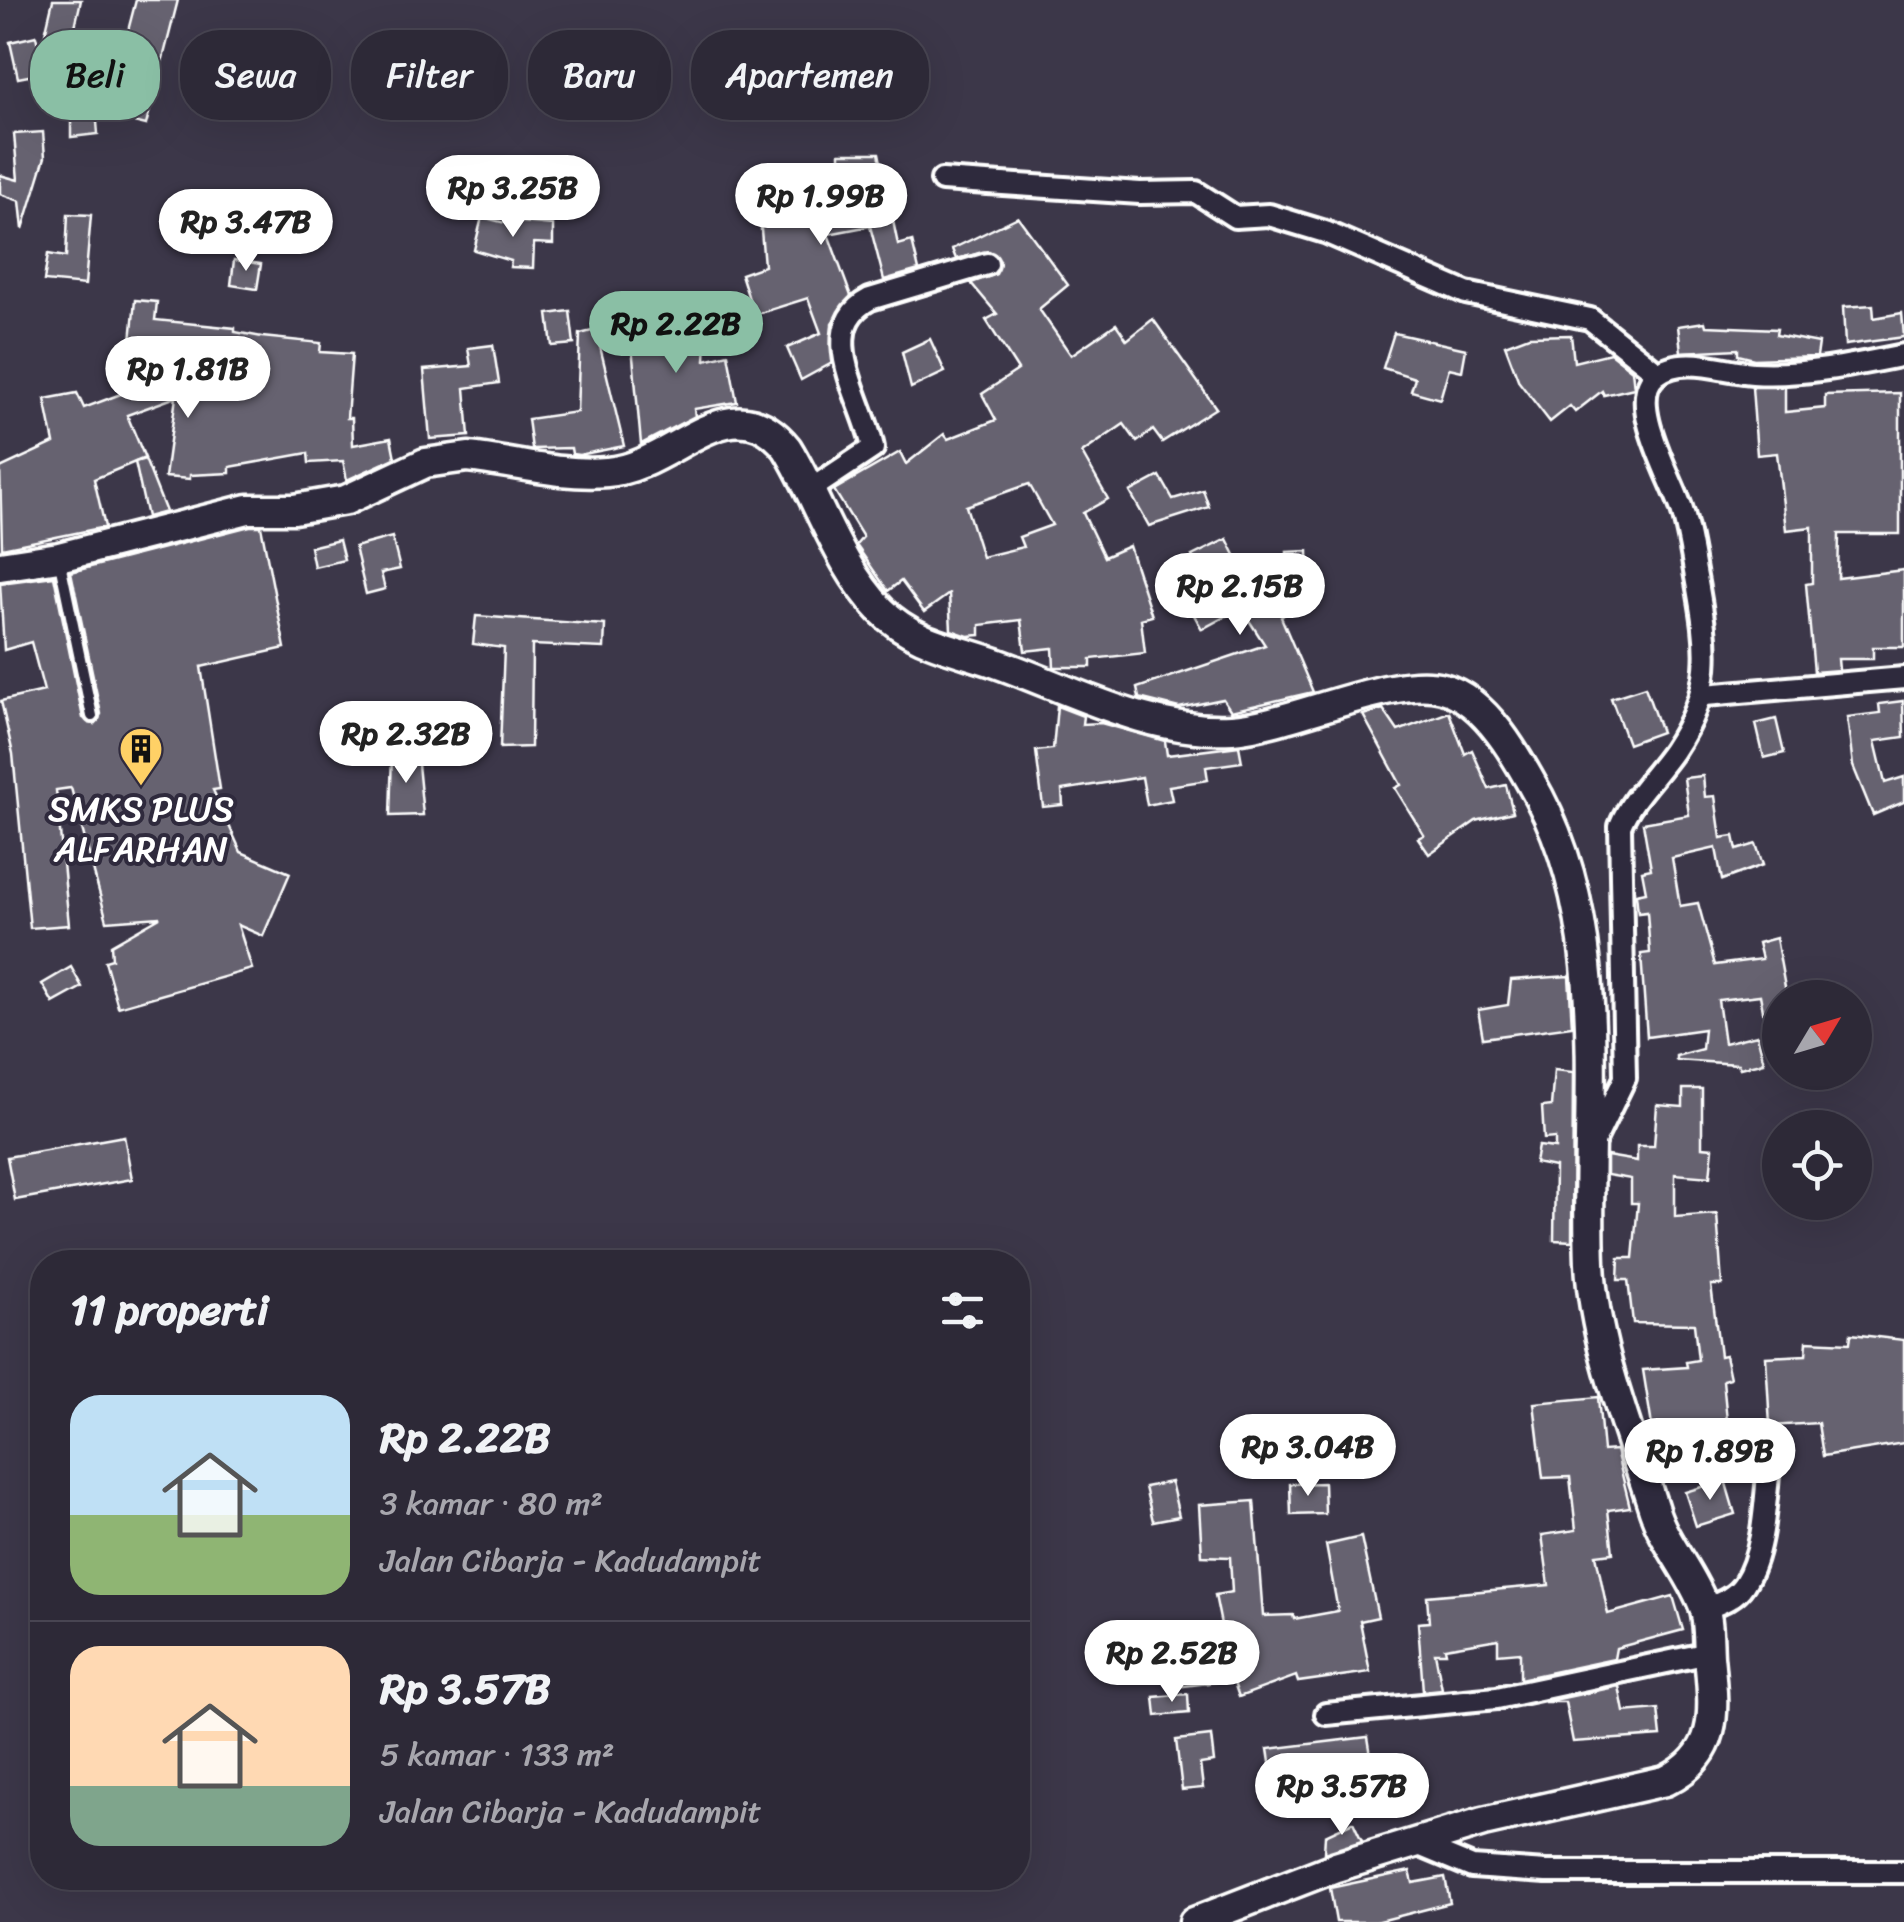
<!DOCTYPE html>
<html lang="id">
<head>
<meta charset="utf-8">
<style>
	:root { --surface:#2d2937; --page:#393542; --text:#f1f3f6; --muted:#a7a6ad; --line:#484552; --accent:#8abfa5 }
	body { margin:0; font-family:Sriracha,sans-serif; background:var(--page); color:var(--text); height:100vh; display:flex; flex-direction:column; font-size:38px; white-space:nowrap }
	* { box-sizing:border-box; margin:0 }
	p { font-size:32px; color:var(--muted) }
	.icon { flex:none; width:55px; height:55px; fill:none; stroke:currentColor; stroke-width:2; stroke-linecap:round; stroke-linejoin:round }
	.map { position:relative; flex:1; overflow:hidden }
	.side { position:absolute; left:30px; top:1250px; width:1000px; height:640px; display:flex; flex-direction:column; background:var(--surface); border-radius:40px; box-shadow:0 10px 40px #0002,0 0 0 2px var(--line) }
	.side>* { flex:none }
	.guide { position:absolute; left:30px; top:30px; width:1000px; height:90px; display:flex; gap:20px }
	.needle { width:65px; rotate:52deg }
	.tools { position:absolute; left:1762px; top:980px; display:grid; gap:20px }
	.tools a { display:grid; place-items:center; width:110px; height:110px; border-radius:50%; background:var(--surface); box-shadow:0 10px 40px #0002,0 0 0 2px var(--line); font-size:50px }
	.price { position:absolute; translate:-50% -85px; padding:0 22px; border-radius:35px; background:#fff; color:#222; font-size:32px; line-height:65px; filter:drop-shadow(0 2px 5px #0008) }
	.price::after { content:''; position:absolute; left:50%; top:60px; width:30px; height:22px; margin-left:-15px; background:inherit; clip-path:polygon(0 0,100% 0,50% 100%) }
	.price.selected { background:var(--accent); color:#111 }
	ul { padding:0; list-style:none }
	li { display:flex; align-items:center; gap:30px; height:250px; padding:0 40px }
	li+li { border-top:2px solid var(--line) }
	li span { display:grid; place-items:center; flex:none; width:280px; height:200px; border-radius:30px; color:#555 }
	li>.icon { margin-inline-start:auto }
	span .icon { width:120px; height:120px; fill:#fffc; stroke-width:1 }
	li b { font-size:42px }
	h2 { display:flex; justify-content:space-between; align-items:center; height:120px; padding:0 40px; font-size:42px }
	.chip { padding:0 35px; border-radius:40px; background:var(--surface); box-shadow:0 10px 40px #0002,0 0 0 2px var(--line); font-size:35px; line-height:90px }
	.chip.selected { background:var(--accent); color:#111 }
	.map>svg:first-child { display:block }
	.building { fill:#666270; stroke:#fff; stroke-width:2.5; fill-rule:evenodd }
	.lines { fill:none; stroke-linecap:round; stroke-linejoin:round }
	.lane-casing { stroke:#fff; stroke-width:18 }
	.street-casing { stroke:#fff; stroke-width:28 }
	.secondary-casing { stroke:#fff; stroke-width:35 }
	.lane { stroke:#2f2a3d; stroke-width:10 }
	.street { stroke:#2f2a3d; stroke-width:20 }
	.secondary { stroke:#2f2a3d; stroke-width:28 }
	.labels { text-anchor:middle; stroke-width:8; stroke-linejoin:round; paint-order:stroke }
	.poi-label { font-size:35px; fill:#fff; stroke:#2f2a3d }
</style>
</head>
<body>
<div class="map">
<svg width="1904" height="1922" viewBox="0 0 1904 1922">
	<rect width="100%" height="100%" fill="#3c3749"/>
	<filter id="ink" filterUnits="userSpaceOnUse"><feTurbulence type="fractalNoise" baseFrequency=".01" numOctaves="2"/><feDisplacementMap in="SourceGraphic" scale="20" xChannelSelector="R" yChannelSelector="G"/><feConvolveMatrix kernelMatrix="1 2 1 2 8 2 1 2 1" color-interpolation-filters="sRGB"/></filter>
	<g filter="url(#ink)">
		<g class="building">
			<path d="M 53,0 L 81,0 L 72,40 L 45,34 Z"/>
			<path d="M 136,0 L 178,0 L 146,125 L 106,115 Z"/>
			<path d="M 36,36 L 44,73 L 18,78 L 10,42 Z"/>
			<path d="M 787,44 L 826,63 L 815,88 L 775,68 Z"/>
			<path d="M 96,110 L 98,134 L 71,137 L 71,113 Z"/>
			<path d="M 43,132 L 45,157 L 23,229 L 20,201 L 0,194 L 0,175 L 18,180 L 14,134 Z"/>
			<path d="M 840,153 L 879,153 L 898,245 L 912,241 L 919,270 L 884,280 L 870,226 L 828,234 L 851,296 L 832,323 L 832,363 L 801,380 L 787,348 L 821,333 L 808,298 L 754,315 L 741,274 L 764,266 L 759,205 L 746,206 L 744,187 L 793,183 L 794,196 L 840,187 Z"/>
			<path d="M 68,214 L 91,215 L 85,285 L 44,281 L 48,254 L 66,257 Z"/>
			<path d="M 482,217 L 509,224 L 509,221 L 553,225 L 553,244 L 534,243 L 533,268 L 510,267 L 511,261 L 474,250 Z"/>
			<path d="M 1018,217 L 1068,285 L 1039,309 L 1071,355 L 1116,324 L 1127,340 L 1153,319 L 1216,408 L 1162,442 L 1153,430 L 1137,442 L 1124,424 L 1082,453 L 1108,499 L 1083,513 L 1104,557 L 1129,546 L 1152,616 L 1141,619 L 1145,653 L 1091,659 L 1091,667 L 1054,667 L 1053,648 L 1025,651 L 1021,620 L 980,625 L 980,635 L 968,636 L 951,630 L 949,594 L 924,612 L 901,581 L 888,591 L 856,545 L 863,537 L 834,490 L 900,452 L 906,464 L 944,434 L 948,439 L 996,420 L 982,394 L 1018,370 L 986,320 L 997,314 L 971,283 L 996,274 L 1000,261 L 989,251 L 956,259 L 952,249 ZM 1029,484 L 1052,525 L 1019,537 L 1023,547 L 982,557 L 966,506 Z"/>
			<path d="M 234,260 L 261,264 L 257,289 L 231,285 Z"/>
			<path d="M 135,300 L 157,302 L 155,320 L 235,328 L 235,332 L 262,337 L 321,343 L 320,352 L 352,354 L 347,418 L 352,418 L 353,445 L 391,438 L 395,458 L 347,480 L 343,461 L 309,463 L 308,453 L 230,467 L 230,473 L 190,475 L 190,479 L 165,477 L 176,397 L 127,415 L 145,458 L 94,479 L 105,527 L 2,548 L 0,468 L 54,443 L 45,399 L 77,393 L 84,408 L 126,392 Z"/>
			<path d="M 1873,305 L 1874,318 L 1902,313 L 1904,337 L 1845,345 L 1843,307 Z"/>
			<path d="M 570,311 L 574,344 L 552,346 L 548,314 Z"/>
			<path d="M 1705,322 L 1706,326 L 1777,329 L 1776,335 L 1819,343 L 1817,357 L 1754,359 L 1738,355 L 1738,349 L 1681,352 L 1678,326 Z"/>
			<path d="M 683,323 L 707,324 L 705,360 L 728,354 L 737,402 L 694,409 L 695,416 L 641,444 L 630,324 L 683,328 Z"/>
			<path d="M 596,330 L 624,446 L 579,455 L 572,454 L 571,448 L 532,449 L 528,419 L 577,412 L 580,334 Z"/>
			<path d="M 1394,333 L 1466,349 L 1462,371 L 1449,368 L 1440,399 L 1411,391 L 1415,378 L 1383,368 Z"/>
			<path d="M 1571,335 L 1574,362 L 1610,353 L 1632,370 L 1634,388 L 1604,395 L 1602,391 L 1575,412 L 1570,406 L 1550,422 L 1519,382 L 1505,345 L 1529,336 Z"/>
			<path d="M 930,339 L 945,372 L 911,388 L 902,352 Z"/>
			<path d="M 493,345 L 499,383 L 465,388 L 469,436 L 430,439 L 424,370 L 471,366 L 468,348 Z"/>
			<path d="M 1752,387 L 1785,387 L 1785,412 L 1825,408 L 1825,395 L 1900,393 L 1900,534 L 1839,534 L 1838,578 L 1904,570 L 1904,647 L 1873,647 L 1873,659 L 1838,659 L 1839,670 L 1814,672 L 1806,584 L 1812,583 L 1812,527 L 1786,530 L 1777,453 L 1757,455 Z"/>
			<path d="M 145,459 L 166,512 L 147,517 L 135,462 Z"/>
			<path d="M 1160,476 L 1173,499 L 1203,490 L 1209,507 L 1149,526 L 1130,492 Z"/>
			<path d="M 250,526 L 261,526 L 285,648 L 201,667 L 220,789 L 213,790 L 241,852 L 290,873 L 263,936 L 238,925 L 252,969 L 118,1007 L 105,961 L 112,959 L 111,945 L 160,917 L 107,921 L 71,788 L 56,790 L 69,925 L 30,928 L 13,754 L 1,701 L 44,691 L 31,642 L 4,650 L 0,583 L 54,576 L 83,718 L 95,724 L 101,714 L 71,572 Z"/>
			<path d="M 392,537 L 400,569 L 381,573 L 385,589 L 366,594 L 355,547 Z"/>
			<path d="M 1227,539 L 1251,587 L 1287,563 L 1287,552 L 1308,551 L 1309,582 L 1274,583 L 1292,609 L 1281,617 L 1313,692 L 1231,711 L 1223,699 L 1179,708 L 1139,698 L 1137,688 L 1265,645 L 1241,608 L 1202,629 L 1185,599 L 1207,587 L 1192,556 Z"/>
			<path d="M 339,540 L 344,560 L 314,567 L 310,547 Z"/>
			<path d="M 476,616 L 605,625 L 604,648 L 532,645 L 531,747 L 500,748 L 504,648 L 473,644 Z"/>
			<path d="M 1645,687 L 1661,732 L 1628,744 L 1611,698 Z"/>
			<path d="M 1903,701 L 1904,737 L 1875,741 L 1885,783 L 1904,777 L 1904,802 L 1873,815 L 1853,766 L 1847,717 L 1880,713 L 1879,704 Z"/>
			<path d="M 1057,706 L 1083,716 L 1082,724 L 1101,723 L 1165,741 L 1167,755 L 1239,746 L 1242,762 L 1206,767 L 1208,780 L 1169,786 L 1172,800 L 1147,805 L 1142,777 L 1062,790 L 1063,805 L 1043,807 L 1036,751 L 1053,749 Z"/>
			<path d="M 1383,709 L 1398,731 L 1449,712 L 1465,754 L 1472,750 L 1489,789 L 1506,785 L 1513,812 L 1476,821 L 1429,854 L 1418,838 L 1424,835 L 1395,788 L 1401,785 L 1363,715 Z"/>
			<path d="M 1776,719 L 1784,753 L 1764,758 L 1756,724 Z"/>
			<path d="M 392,754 L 417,754 L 423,815 L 390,816 Z"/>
			<path d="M 1703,776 L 1705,797 L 1715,796 L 1721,838 L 1734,836 L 1737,850 L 1756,844 L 1763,865 L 1722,880 L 1716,848 L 1672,858 L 1680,906 L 1698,903 L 1715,965 L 1762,959 L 1758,943 L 1776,938 L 1787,998 L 1780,998 L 1780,1047 L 1770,1048 L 1760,995 L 1718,1000 L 1724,1043 L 1757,1035 L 1764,1062 L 1740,1068 L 1738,1064 L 1676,1060 L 1676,1056 L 1702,1049 L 1704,1029 L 1647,1037 L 1641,954 L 1650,953 L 1647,912 L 1638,913 L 1636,894 L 1646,892 L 1642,871 L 1651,869 L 1643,823 L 1689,815 L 1684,778 Z"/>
			<path d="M 71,967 L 82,987 L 53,1003 L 42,984 Z"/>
			<path d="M 1569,976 L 1572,1026 L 1483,1038 L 1478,1010 L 1508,1005 L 1511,980 Z"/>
			<path d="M 1554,1070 L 1573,1072 L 1572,1241 L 1554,1240 L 1555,1167 L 1535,1163 L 1538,1146 L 1555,1148 L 1555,1138 L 1544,1139 L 1542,1107 L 1551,1106 Z"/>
			<path d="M 1683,1089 L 1702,1089 L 1702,1147 L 1713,1148 L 1710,1177 L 1675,1174 L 1675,1217 L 1717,1214 L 1722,1285 L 1711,1285 L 1720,1356 L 1725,1355 L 1730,1378 L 1723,1380 L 1730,1451 L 1675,1459 L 1670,1429 L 1653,1432 L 1643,1370 L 1687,1367 L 1686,1362 L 1698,1360 L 1694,1324 L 1633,1323 L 1628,1280 L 1618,1280 L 1619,1258 L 1633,1258 L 1638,1203 L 1631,1203 L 1631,1179 L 1607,1175 L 1607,1156 L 1637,1161 L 1637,1146 L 1654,1146 L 1657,1105 L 1683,1107 Z"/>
			<path d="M 124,1136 L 132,1179 L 15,1200 L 7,1157 Z"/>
			<path d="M 1851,1334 L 1904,1340 L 1904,1443 L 1823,1456 L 1818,1423 L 1770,1426 L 1766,1357 L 1806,1355 L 1807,1341 L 1850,1343 Z"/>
			<path d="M 1598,1397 L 1603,1451 L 1616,1450 L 1630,1507 L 1608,1510 L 1613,1553 L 1596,1555 L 1608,1614 L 1673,1596 L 1683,1630 L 1616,1648 L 1614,1659 L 1520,1679 L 1520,1652 L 1498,1654 L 1498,1639 L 1445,1648 L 1446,1653 L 1435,1653 L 1442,1689 L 1423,1691 L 1418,1623 L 1429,1622 L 1427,1596 L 1549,1585 L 1542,1535 L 1576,1530 L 1570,1477 L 1543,1478 L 1534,1403 Z"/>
			<path d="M 1725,1480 L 1735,1514 L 1696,1526 L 1685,1492 Z"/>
			<path d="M 1171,1482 L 1179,1516 L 1153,1521 L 1145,1487 Z"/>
			<path d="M 1324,1483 L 1325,1514 L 1291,1515 L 1290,1484 Z"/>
			<path d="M 1254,1501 L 1263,1616 L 1293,1615 L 1294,1619 L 1338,1611 L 1326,1545 L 1361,1537 L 1378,1617 L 1360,1621 L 1370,1672 L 1298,1682 L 1296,1676 L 1239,1697 L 1233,1680 L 1183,1686 L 1180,1660 L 1227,1654 L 1215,1595 L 1232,1592 L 1230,1557 L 1202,1556 L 1199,1505 Z"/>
			<path d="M 1619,1686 L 1624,1712 L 1658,1709 L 1661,1736 L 1573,1742 L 1565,1702 L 1544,1702 Z"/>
			<path d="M 1188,1694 L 1189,1713 L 1156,1716 L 1154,1697 Z"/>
			<path d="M 1211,1736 L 1214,1762 L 1200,1764 L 1203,1788 L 1182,1790 L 1176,1740 Z"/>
			<path d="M 1368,1737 L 1375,1780 L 1337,1786 L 1336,1774 L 1273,1782 L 1268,1749 Z"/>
			<path d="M 1353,1822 L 1362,1841 L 1324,1853 L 1325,1835 Z"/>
			<path d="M 1410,1871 L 1413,1883 L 1445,1877 L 1450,1903 L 1376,1922 L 1336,1922 L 1330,1888 Z"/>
		</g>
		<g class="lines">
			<defs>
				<path id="lane" d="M 59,558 L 92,716"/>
				<g id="street">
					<path d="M 942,180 L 1140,193 L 1196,192 L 1235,217 L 1269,215 L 1325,232 L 1466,293 L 1590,319 L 1658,373"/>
					<path d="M 810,490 L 873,448 C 865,402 812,329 870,299 L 987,264"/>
					<path d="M 1705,695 L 1904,678"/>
					<path d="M 1593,1144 L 1625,1078 L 1620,826 C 1632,797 1655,777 1673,751 C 1715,688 1709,649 1696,577 C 1692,555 1689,532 1682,510 C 1673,480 1625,400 1656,375 C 1682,354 1723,371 1753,373 C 1803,376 1855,365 1904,355"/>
					<path d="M 1705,1609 C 1720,1603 1735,1598 1744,1584 C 1767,1549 1765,1487 1771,1446"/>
					<path d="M 1326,1714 L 1497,1698 L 1709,1653"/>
					<path d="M 1419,1845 L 1472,1867 L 1546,1872 L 1904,1872"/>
				</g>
				<path id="secondary" d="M 0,566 L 59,557 L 248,509 L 294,509 L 346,500 L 425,463 L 468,457 C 514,462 561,476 607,472 C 674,468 730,378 787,448 C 819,500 838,566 881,610 C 912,642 956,649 996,663 C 1070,689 1150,734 1232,729 C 1290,725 1393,674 1443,688 C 1487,700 1519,760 1539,797 C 1613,937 1584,1111 1590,1263 C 1594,1346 1629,1431 1654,1510 C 1665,1545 1692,1573 1704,1607 C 1709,1621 1708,1640 1709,1656 C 1714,1710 1721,1754 1665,1781 L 1483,1822 L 1336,1867 L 1194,1922"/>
			</defs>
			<use href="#lane" class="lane-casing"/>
			<use href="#street" class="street-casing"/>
			<use href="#secondary" class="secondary-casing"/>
			<use href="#lane" class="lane"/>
			<use href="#street" class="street"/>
			<use href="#secondary" class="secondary"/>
		</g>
	</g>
	<defs>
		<symbol id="building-pin" viewBox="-11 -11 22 30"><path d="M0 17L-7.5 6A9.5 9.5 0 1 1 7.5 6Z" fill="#ffd166" stroke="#2f2a3d"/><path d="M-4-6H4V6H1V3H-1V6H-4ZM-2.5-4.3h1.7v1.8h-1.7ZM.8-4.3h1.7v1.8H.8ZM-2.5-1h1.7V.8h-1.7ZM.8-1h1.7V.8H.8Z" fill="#111"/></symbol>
	</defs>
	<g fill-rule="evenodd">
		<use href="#building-pin" x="116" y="724" width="50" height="68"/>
	</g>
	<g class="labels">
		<g class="poi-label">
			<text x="141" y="821">SMKS PLUS<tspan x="141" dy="40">ALFARHAN</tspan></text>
		</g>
	</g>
</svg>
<div class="tools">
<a><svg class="needle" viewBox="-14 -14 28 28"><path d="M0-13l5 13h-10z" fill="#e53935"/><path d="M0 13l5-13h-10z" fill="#a7a6ad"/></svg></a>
<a><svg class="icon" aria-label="locate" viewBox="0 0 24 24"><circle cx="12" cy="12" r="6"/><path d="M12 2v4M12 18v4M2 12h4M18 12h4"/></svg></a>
</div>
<b class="price" style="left:513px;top:240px">Rp 3.25B</b>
<b class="price" style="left:821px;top:248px">Rp 1.99B</b>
<b class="price" style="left:246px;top:274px">Rp 3.47B</b>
<b class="price selected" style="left:676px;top:376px">Rp 2.22B</b>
<b class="price" style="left:188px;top:421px">Rp 1.81B</b>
<b class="price" style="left:1240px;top:638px">Rp 2.15B</b>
<b class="price" style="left:406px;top:786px">Rp 2.32B</b>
<b class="price" style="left:1308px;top:1499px">Rp 3.04B</b>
<b class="price" style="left:1710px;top:1503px">Rp 1.89B</b>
<b class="price" style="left:1172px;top:1705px">Rp 2.52B</b>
<b class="price" style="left:1342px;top:1838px">Rp 3.57B</b>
<div class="guide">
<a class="chip selected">Beli</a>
<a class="chip">Sewa</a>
<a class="chip">Filter</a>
<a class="chip">Baru</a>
<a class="chip">Apartemen</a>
</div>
<section class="side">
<h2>11 properti<svg class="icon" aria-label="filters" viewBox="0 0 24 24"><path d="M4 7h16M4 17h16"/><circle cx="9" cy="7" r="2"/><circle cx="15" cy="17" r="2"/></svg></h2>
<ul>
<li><span style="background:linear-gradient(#bfe0f5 60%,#8fb573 0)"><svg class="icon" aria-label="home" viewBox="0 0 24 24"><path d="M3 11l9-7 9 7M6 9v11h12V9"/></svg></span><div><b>Rp 2.22B</b><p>3 kamar · 80 m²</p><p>Jalan Cibarja - Kadudampit</p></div></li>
<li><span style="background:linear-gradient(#ffd9b3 70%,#7fa58c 0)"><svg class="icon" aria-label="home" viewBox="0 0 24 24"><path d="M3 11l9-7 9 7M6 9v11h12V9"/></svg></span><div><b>Rp 3.57B</b><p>5 kamar · 133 m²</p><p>Jalan Cibarja - Kadudampit</p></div></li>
</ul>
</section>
</div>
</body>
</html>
